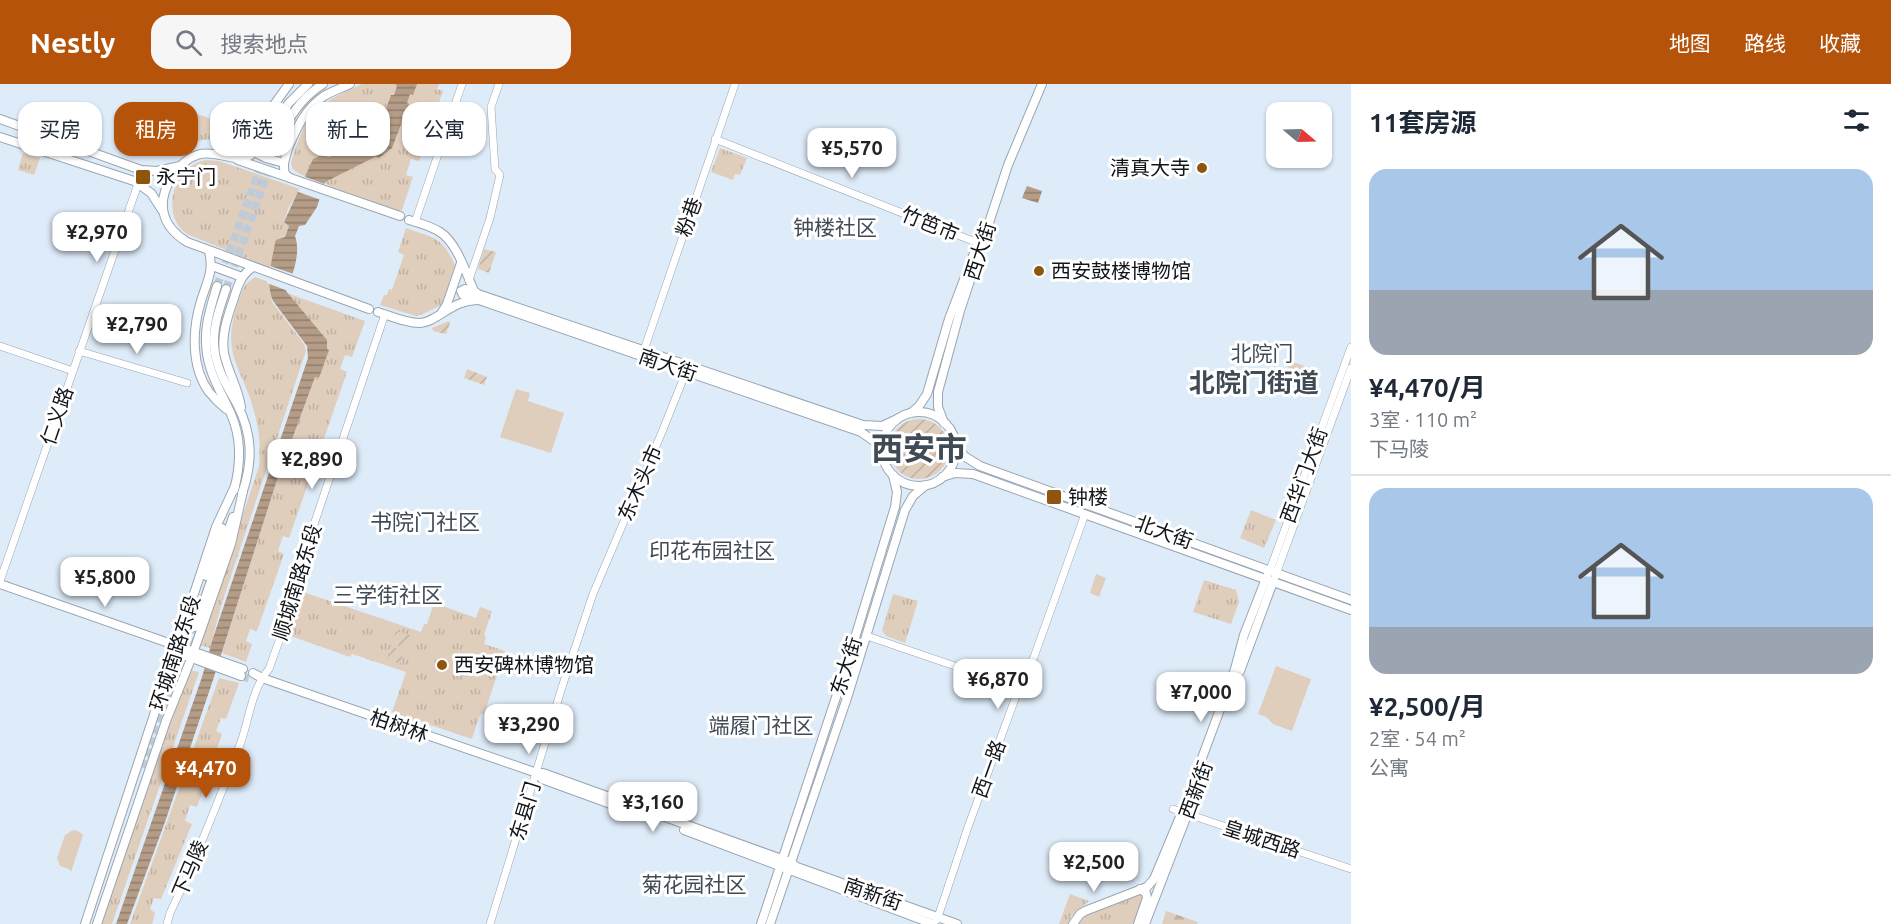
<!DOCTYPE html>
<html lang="zh">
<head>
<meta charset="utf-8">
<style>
	:root { --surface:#fff; --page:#f6f6f7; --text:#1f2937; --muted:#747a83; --line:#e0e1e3; --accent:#b45309 }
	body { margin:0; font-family:Ubuntu,"Noto Sans SC",sans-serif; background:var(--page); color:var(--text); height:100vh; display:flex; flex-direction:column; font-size:22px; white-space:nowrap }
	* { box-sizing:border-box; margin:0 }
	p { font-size:20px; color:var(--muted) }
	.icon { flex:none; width:33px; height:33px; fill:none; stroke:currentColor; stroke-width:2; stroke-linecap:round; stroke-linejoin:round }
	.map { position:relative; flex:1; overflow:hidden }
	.details { display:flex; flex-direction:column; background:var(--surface); width:540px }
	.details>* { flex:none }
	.guide { position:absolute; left:18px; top:18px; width:570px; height:54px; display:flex; gap:12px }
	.needle { width:39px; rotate:109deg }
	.controls { position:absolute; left:1266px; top:18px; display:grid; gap:12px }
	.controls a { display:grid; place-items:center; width:66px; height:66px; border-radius:12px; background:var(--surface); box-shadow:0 2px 4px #0004; font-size:30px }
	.price { position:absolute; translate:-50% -51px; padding:0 14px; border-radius:12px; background:#fff; color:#222; font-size:20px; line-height:39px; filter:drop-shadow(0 2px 3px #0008) }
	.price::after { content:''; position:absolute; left:50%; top:36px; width:18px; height:14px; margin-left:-9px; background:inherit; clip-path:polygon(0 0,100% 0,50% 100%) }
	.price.on { background:var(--accent); color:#fff }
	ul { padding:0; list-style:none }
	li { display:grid; align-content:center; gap:12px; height:318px; padding:0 18px }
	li+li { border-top:2px solid var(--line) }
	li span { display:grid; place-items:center; height:186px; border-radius:18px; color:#555 }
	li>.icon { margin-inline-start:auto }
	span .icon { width:108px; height:108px; fill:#fffc; stroke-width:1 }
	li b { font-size:26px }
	h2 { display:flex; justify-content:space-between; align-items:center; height:72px; padding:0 18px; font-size:26px }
	.chip { padding:0 21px; border-radius:18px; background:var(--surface); box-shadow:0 2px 4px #0004; font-size:21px; line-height:54px }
	.chip.on { background:var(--accent); color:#fff }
	header { display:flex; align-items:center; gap:36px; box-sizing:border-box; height:84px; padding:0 30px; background:var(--accent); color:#fff }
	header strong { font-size:28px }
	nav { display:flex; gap:33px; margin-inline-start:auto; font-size:21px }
	.search { width:420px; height:54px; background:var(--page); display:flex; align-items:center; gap:15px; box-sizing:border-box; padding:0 21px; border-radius:18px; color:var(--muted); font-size:22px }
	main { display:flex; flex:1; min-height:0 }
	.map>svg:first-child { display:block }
	.grass { fill:url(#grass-tufts) }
	.forest { fill:url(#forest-firs) }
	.garden { fill:url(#garden-furrows) }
	.pitch { fill:#e0cebd }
	.water { fill:url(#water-rules) }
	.pier { fill:#deebf8 }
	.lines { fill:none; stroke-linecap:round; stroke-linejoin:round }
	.major-tunnel { stroke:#bfcbd7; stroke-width:8; stroke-dasharray:8 4; stroke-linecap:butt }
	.minor-casing { stroke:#99a5b1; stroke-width:8 }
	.major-casing { stroke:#99a5b1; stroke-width:10 }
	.minor { stroke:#fff; stroke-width:7 }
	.major { stroke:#fff; stroke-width:8 }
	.poi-dot { fill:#8d550d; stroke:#fff; stroke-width:2 }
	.labels { text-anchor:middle; stroke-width:6; stroke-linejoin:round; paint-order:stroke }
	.poi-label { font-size:20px; fill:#11151a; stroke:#fff; text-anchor:start }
	.street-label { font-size:20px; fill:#11151a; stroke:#fff }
	.neighbourhood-label { font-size:21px; fill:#414b56; stroke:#fff }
	.quarter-label { font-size:22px; fill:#414b56; stroke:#fff }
	.district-label { font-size:26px; font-weight:bold; fill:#414b56; stroke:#fff }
	.town-label { font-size:32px; font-weight:bold; fill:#414b56; stroke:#fff }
</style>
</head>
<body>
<header>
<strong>Nestly</strong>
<div class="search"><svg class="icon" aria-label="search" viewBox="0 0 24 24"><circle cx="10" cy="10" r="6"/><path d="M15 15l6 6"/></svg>搜索地点</div>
<nav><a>地图</a><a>路线</a><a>收藏</a></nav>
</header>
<main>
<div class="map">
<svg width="1351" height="840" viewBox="0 0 1351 840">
	<defs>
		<pattern id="grass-tufts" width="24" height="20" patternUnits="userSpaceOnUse" patternTransform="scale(1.5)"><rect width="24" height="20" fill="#e0cebd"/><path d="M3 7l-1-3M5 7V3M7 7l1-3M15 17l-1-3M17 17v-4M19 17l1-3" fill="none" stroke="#bfb0a2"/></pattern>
		<pattern id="forest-firs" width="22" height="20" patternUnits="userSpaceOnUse" patternTransform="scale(1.5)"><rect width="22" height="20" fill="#e0cebd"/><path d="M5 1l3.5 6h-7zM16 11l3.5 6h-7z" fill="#bfb0a2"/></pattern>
		<pattern id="garden-furrows" width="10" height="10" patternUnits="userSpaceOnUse" patternTransform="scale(1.5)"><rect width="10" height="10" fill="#e0cebd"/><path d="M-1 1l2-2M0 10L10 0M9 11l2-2" fill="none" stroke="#bfb0a2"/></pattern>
		<pattern id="water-rules" width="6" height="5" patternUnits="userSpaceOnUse" patternTransform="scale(1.5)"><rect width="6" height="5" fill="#b49c86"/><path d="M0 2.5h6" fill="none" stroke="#917e6d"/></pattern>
	</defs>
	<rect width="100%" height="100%" fill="#deebf8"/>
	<g class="grass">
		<path d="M 362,0 L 439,0 L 437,5 L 443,7 L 419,77 L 411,75 L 406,91 L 413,93 L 402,126 L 398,127 L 332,104 C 320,93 304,95 294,86 C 289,82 292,75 294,69 C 297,61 300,51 304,43 C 315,19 340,11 362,0 Z"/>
		<path d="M 180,24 L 246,47 L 247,50 L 244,59 L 247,61 L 246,63 C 234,64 225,59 214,56 C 197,53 180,65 165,72 L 158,69 L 174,26 Z"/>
		<path d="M 720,64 L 747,74 L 740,91 L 735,90 L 733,96 L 711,88 Z"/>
		<path d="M 23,69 L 40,74 L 34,91 L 18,86 Z"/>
		<path d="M 206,76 L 219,77 L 300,105 L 288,125 L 284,138 L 289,142 L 285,153 L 281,154 L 270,184 L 187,150 C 159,131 174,81 206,76 Z"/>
		<path d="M 406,144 C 437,155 441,152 456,183 L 443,220 L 423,230 L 416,232 L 380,221 L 384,211 L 387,211 L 389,205 L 392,206 L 404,171 L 398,168 Z"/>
		<path d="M 255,193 L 269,198 L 272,218 L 304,260 L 306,267 L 222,519 L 213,552 L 215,553 L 213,565 L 200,561 L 259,382 C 260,364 260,348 255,331 C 244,284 219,272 238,219 C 243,205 243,201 255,193 Z"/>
		<path d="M 287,209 L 365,237 L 352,273 L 345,271 L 340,285 L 347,288 L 320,366 L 313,364 L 308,377 L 315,380 L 289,454 L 283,452 L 278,467 L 284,470 L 257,547 L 250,545 L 246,557 L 252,560 L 246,578 L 222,569 L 277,396 L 315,293 L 319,294 L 327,265 L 327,256 Z"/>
		<path d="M 1293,278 L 1321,288 L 1318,296 L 1290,286 L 1287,280 Z"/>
		<path d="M 1251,426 L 1276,436 L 1264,464 L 1240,454 Z"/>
		<path d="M 1204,496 L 1236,506 L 1239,518 L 1231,540 L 1193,528 Z"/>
		<path d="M 300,507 L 421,548 L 424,540 L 427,540 L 434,519 L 476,534 L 480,523 L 492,527 L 484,551 L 486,552 L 484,560 L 505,567 L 484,631 L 480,630 L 472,655 L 392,628 L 406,588 L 352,570 L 350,573 L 285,550 Z"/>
		<path d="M 893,510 L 918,517 L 905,559 L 886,552 L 882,546 Z"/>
		<path d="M 184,585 L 199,588 L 112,840 L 100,840 Z"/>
		<path d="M 219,594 L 239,599 L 226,635 L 221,634 L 216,647 L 222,650 L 197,723 L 190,721 L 185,737 L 192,740 L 161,815 L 154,814 L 150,825 L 155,829 L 152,840 L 130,840 Z"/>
		<path d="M 1141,808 L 1145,810 L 1135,840 L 1079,840 L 1086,831 Z"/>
		<path d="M 1070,810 L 1089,817 L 1071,832 L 1068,840 L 1059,840 Z"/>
	</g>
	<path class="forest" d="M 1166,827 L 1198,838 L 1197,840 L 1162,840 Z"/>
	<g class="garden">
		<path d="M 484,165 L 496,168 L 489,189 L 478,185 Z"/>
		<path d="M 449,237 L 450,239 L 446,250 L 433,247 L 432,244 Z"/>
		<path d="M 467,285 L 487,293 L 484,301 L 464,294 Z"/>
		<circle cx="919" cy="365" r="30"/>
		<path d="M 396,547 L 410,551 L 405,564 L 392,559 L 394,554 L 400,555 L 394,553 Z"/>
		<path d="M 391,563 L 404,567 L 400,580 L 387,575 L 389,569 L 395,570 L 389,568 Z"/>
	</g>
	<g class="pitch">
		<path d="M 516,305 L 530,309 L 528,317 L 564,329 L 551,369 L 500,353 Z"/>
		<path d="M 1096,490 L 1106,494 L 1099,513 L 1090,509 Z"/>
		<path d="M 1276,582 L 1311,595 L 1292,647 L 1273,640 L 1266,633 L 1258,630 Z"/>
		<path d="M 73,746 L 78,747 L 83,751 L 71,788 L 69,785 L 60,782 L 57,774 L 65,751 Z"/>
	</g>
	<g class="water">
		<path d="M 395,0 L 417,0 L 413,11 L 410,10 L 407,19 L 409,20 L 392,64 L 379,74 L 375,73 L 325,98 L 317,123 L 305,141 L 299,142 L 295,152 C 301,169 293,190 286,207 L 327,256 L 327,265 L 329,266 L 319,294 L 315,293 L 277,396 L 213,596 L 165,738 L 127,840 L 116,840 L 202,593 L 213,554 L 308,274 L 307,262 L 273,217 C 265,199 272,177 275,159 L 276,156 L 285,153 L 289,142 L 284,138 L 313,75 L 322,71 L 329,73 L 375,49 L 381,39 L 391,11 L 394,11 L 397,2 Z"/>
		<path d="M 333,30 L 340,32 L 342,36 L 347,33 L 357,37 L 355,42 L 339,37 L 333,54 L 327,50 L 325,45 L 328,33 Z"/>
		<path d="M 1027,102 L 1042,107 L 1038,119 L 1022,114 Z"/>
	</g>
	<g class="pier">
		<path d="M 303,92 L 327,101 L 321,116 L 298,108 Z"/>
		<path d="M 270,182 L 294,190 L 288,207 L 267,199 L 267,190 Z"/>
	</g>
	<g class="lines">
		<g class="major-tunnel">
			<path d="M 217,202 L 271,54"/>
			<path d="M 226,205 L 279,57"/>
			<path d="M 241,592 L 251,595"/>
			<path d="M 170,618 L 195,543"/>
			<path d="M 141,683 L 189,541"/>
		</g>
		<defs>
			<g id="minor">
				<path d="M 715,55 L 978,159"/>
				<path d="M 415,138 L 462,0"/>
				<path d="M 469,196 L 490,134 L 500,91 L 495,85 L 491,23 L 499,0"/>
				<path d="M 0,262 L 73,287"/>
				<path d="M 644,266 L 735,0"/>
				<path d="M 79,267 L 187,299"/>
				<path d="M 1270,486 L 1351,263"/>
				<path d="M 1275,493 L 1351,284"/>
				<path d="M 0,497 L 138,100"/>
				<path d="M 867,552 L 1019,604"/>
				<path d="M 1173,725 L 1351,785"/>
				<path d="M 937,836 L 968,743 L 1019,604 L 1034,573 L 1085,430"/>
				<path d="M 167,840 L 170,829 C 197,773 219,716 241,658 C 249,635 252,604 269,585 L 299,501 L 304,470 L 385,230"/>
				<path d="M 490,840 L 562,603 L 593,510 L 662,348 L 686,288"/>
			</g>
			<g id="major">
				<path d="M 289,0 L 268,29 L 251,71 C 237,80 217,66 200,70 C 178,76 158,107 164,130 C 167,143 176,151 187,158 L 369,225"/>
				<path d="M 0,35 L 141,86 L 157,87 L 180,82"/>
				<path d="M 0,53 L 134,97 L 151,109 L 162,126"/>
				<path d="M 271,54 L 288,20 L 308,0"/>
				<path d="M 279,57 C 288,33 301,14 323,0"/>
				<path d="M 254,68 L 266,74 L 284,79"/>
				<path d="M 238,76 L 400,132"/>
				<path d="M 290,94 L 285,90 C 282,80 286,72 289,62 C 297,43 306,24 324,12 C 332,7 342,4 350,0"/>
				<path d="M 409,136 C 419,139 431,142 440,148 C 457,159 466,189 474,207 L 478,210 L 863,341 L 882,342 L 897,335"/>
				<path d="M 209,167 C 214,188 207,197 201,217 C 192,246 191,283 209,308 C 214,314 220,320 226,325"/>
				<path d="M 212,183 L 215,183 L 242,193"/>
				<path d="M 217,202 C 210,225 203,246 207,270 C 210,291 222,310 231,330 C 242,355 241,380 234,406"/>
				<path d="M 226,205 C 219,226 211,247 215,269 C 218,288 228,304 237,320 C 253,351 253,378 242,410"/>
				<path d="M 474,215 L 463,211 L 461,207 L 465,205 L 478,211"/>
				<path d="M 378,228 C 390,232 406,239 419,239 C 437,239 452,215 479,216 L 861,348 L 875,358 L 884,374"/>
				<path d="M 442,228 L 447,220 L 461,179"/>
				<path d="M 241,323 C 238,303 228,289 224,269 C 221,250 228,232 234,214 C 238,201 241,191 253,183"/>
				<circle cx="919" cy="365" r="37"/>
				<path d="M 911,329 L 919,322 L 927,310 L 949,235 L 976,164"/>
				<path d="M 944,339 L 938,323 L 938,308 L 960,227 L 1008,81 L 1042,0"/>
				<path d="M 954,354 L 964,372 L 980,382 L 1351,516"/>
				<path d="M 942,393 L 955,389 L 973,390 L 1351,526"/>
				<path d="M 206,492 L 222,444"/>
				<path d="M 0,500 L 243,585"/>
				<path d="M 195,543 L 233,433"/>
				<path d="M 170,566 L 241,592"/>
				<path d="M 1240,587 L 1273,498"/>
				<path d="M 253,589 L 262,594 L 537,689 L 543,689 L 790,778 L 797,783 L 957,840"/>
				<path d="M 537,689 L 542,695 L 635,729"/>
				<path d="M 684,746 L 933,840"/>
				<path d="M 85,840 L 216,443 L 235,402"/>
				<path d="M 97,840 L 166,637 L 191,575 L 231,460 L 243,407"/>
				<path d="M 761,840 L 846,583 L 895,423 L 897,408 L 893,391"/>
				<path d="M 770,840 L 847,614 L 905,426 L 913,412 L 926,401"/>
				<path d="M 1073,840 L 1080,830 L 1085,827 L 1147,803 L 1154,795 L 1182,728 L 1235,585 L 1244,551 L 1267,492"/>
				<path d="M 1138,840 L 1147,814 L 1146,809 L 1140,805"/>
				<path d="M 1145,840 L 1189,726"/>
			</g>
		</defs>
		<use href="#minor" class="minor-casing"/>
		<use href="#major" class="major-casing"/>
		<use href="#minor" class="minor"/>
		<use href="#major" class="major"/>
	</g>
	<g class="poi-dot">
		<circle cx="1202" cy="84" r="6"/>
		<rect x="135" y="85" width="16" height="16" rx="3"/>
		<circle cx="1039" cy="187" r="6"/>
		<rect x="1046" y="405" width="16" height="16" rx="3"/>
		<circle cx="442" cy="581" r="6"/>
	</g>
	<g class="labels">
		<g class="poi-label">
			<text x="1190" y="91" text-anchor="end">清真大寺</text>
			<text x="156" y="100">永宁门</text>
			<text x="1051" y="194">西安鼓楼博物馆</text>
			<text x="1068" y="420">钟楼</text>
			<text x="454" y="588">西安碑林博物馆</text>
		</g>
		<g class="street-label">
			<text transform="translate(689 133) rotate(-71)" y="7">粉巷</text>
			<text transform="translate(930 140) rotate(22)" y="7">竹笆市</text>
			<text transform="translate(980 167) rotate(-72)" y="7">西大街</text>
			<text transform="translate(668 281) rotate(19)" y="7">南大街</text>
			<text transform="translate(57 332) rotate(-71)" y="7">仁义路</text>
			<text transform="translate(1304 391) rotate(-70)" y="7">西华门大街</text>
			<text transform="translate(640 399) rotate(-66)" y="7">东木头市</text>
			<text transform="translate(1164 448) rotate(20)" y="7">北大街</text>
			<text transform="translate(297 498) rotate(-73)" y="7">顺城南路东段</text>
			<text transform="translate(175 569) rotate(-72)" y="7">环城南路东段</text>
			<text transform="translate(846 582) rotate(-72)" y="7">东大街</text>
			<text transform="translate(399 642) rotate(19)" y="7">柏树林</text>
			<text transform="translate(989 685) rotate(-70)" y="7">西一路</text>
			<text transform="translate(1196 706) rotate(-70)" y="7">西新街</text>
			<text transform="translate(525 727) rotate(-73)" y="7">东县门</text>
			<text transform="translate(1262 755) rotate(18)" y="7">皇城西路</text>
			<text transform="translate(190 785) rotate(-67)" y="7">下马陵</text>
			<text transform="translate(873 810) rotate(19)" y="7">南新街</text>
		</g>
		<g class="neighbourhood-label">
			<text x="835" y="151">钟楼社区</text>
			<text x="1262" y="277">北院门</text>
			<text x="712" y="474">印花布园社区</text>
			<text x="761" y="649">端履门社区</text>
			<text x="694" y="808">菊花园社区</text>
		</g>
		<g class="quarter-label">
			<text x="425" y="446">书院门社区</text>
			<text x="388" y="519">三学街社区</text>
		</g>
		<g class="district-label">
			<text x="1254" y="308">北院门街道</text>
		</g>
		<g class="town-label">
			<text x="919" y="376">西安市</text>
		</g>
	</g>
</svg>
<div class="controls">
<a><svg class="needle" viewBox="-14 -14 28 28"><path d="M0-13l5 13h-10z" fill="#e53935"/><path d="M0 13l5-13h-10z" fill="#747a83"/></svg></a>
</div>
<b class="price" style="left:852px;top:95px">¥5,570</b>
<b class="price" style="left:97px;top:179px">¥2,970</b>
<b class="price" style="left:137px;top:271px">¥2,790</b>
<b class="price" style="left:312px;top:406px">¥2,890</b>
<b class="price" style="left:105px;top:524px">¥5,800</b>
<b class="price" style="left:998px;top:626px">¥6,870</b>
<b class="price" style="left:1201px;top:639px">¥7,000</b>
<b class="price" style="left:529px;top:671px">¥3,290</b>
<b class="price on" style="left:206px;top:715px">¥4,470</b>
<b class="price" style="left:653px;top:749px">¥3,160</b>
<b class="price" style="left:1094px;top:809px">¥2,500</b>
<div class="guide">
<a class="chip">买房</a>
<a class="chip on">租房</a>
<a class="chip">筛选</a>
<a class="chip">新上</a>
<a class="chip">公寓</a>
</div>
</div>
<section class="details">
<h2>11套房源<svg class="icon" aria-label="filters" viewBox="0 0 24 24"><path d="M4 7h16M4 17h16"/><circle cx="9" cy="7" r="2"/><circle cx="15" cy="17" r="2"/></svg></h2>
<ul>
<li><span style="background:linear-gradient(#a9c7e8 65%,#9aa5b1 0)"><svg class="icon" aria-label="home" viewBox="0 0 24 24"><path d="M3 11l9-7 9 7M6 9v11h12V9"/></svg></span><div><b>¥4,470/月</b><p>3室 · 110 m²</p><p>下马陵</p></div></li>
<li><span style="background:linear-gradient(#a9c7e8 75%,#9aa5b1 0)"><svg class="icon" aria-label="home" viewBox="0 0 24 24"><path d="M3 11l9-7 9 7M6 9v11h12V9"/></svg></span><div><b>¥2,500/月</b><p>2室 · 54 m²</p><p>公寓</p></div></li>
</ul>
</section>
</main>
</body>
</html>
